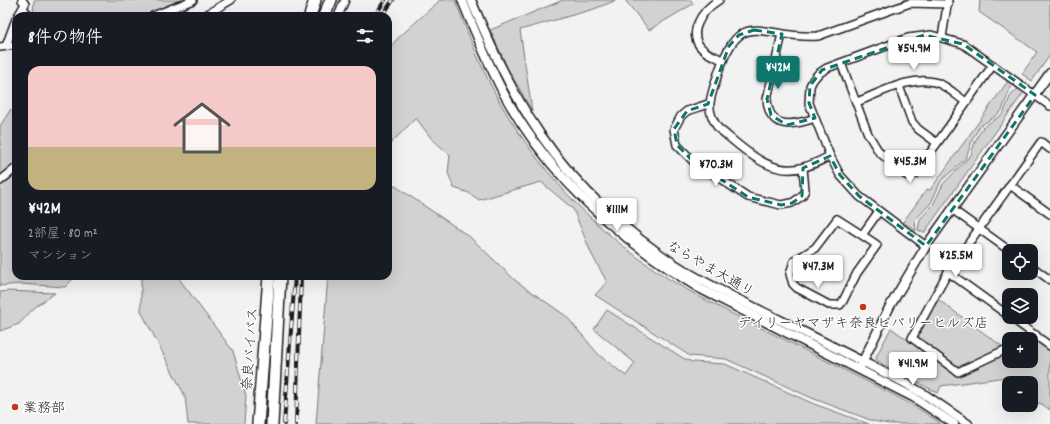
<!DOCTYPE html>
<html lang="ja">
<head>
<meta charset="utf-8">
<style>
	:root { --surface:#171b24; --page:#20242c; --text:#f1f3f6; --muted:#9ea1a6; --accent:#0f766e }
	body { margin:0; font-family:Dekko,"Klee One",sans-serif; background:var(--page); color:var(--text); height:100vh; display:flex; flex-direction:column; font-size:15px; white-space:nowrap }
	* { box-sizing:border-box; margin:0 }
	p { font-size:13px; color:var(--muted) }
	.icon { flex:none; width:22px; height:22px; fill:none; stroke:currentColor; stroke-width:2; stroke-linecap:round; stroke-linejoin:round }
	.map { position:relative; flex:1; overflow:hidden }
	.side { position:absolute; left:12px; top:12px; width:380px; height:268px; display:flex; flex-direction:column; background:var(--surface); border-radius:12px; box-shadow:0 4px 16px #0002 }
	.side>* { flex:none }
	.tools { position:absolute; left:1002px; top:244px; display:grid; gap:8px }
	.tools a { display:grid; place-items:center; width:36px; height:36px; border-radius:8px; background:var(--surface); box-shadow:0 4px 16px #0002; font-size:20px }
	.price { position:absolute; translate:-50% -34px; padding:0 9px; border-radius:4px; background:#fff; color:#222; font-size:13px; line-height:26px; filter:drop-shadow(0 1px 2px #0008) }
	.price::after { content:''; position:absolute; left:50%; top:24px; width:12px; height:9px; margin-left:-6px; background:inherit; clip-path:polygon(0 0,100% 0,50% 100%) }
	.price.active { background:var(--accent); color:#fff }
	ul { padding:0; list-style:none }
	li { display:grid; align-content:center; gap:8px; height:212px; padding:0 16px }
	li span { display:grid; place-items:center; height:124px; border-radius:12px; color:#555 }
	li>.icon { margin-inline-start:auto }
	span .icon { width:72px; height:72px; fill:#fffc; stroke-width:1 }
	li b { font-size:17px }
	h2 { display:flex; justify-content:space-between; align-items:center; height:48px; padding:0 16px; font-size:17px }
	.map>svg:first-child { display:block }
	.green { fill:#d2d2d2; stroke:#777 }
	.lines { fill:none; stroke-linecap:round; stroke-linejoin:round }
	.minor-casing { stroke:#1c1c1c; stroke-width:10 }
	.tertiary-casing { stroke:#1c1c1c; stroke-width:11 }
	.trunk-casing { stroke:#1c1c1c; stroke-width:14 }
	.minor { stroke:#fff; stroke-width:7 }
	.tertiary { stroke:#fff; stroke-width:8 }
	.trunk { stroke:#fff; stroke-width:11 }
	.rail-casing { stroke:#1c1c1c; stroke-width:4 }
	.rail { stroke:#fff; stroke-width:2.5; stroke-dasharray:8; stroke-linecap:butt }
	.marked { fill:none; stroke:#0f766e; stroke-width:3; stroke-dasharray:8 5; stroke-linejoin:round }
	.poi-dot { fill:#c8321e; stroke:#fff; stroke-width:1.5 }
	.labels { text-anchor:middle; stroke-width:3; stroke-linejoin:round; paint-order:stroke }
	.street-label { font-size:14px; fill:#1c1c1c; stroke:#fff }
	.poi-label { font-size:14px; fill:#1c1c1c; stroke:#fff }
</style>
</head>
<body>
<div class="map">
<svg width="1050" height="424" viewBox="0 0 1050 424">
	<rect width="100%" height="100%" fill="#f2f2f2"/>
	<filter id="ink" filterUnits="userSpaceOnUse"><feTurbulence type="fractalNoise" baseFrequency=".025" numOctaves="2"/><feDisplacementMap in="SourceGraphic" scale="8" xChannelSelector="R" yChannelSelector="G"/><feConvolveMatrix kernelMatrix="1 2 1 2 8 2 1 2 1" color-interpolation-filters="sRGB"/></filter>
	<g filter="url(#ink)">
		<g class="green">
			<path d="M 34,0 L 178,0 L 154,16 L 33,16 Z"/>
			<path d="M 440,0 L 455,0 C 469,36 482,71 501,104 C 541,174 601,236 669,279 C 708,303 750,322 791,343 C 818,357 845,370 872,384 C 896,396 920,408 941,424 L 889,424 L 873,421 L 812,398 L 726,359 L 690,356 L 595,295 L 607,282 L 592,255 L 573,209 L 541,182 L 479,200 L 469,193 L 454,188 L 448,173 L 450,155 L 431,138 L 416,118 L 388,146 L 388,50 L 396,40 Z"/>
			<path d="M 563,0 L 617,0 L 594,9 L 520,30 L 532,111 L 508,69 L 490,30 Z"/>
			<path d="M 625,0 L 691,0 L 693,4 L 649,30 Z"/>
			<path d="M 980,0 L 1050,0 L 1050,55 L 1032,81 L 1022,74 L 1037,52 L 979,12 Z"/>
			<path d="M 1008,81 L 1012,84 L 1002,110 L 997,115 L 980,126 L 973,138 L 966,158 L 941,181 L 931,203 L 915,220 L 916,231 L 903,222 L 927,189 L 930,190 Z"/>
			<path d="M 1019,89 L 1024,92 L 924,233 L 918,230 L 920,219 L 933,205 L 943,184 L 971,155 L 975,141 L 983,127 L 1003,114 L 1010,97 L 1015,91 Z"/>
			<path d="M 11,109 L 16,114 L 16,164 L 0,176 L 0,126 Z"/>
			<path d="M 16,170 L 16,276 L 76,276 L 65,287 L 20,284 L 0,286 L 0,183 Z"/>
			<path d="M 388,181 L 470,237 L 516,281 L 566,316 L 599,355 L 626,376 L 635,363 L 594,329 L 607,310 L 683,358 L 692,362 L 725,364 L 814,404 L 869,424 L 316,424 L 328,276 L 388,276 Z"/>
			<path d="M 141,276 L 177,276 L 233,351 L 246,396 L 244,424 L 188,424 L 185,396 L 141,311 Z"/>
			<path d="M 7,291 L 55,293 L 34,308 L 19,324 L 0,331 L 0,292 Z"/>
			<path d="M 936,298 L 1003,347 L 962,366 L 956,366 L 919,340 L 918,333 Z"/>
			<path d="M 891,328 L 958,376 L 1009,352 L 1009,361 L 1031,361 L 1031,342 L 1038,342 L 1050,350 L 1050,410 L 1042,404 L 1031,401 L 1031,383 L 1009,383 L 1009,387 L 1006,377 L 941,386 L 938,393 L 877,361 L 876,357 Z"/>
		</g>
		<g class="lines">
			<defs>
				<g id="minor">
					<path d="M 719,0 C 702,10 684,36 705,51 C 710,55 717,57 722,60"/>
					<path d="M 23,8 L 29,16"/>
					<path d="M 18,16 L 25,4 L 22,0"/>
					<path d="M 153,16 L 193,0"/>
					<path d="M 204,16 L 231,0"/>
					<path d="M 338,16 L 345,0"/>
					<path d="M 782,34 L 767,99 C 769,130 792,126 815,118"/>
					<path d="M 942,37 L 948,0"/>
					<path d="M 6,46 L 16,19"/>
					<path d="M 0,47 L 16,45"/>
					<path d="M 841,63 L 868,134 L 879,152 L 906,175 L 915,174 L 993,65"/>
					<path d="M 899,86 L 912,122 L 918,129 L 937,143"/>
					<path d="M 857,102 C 880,93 913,74 938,83 C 948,87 957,96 966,102"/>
					<path d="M 708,104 L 687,111 L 681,116 L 674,129 L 677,145 L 692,160 L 748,197 L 781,205 L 792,203 L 802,196 L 805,190 L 803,168"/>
					<path d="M 830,156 C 822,160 813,165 804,167 C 770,178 742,147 718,128 C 705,109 710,100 716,80 C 740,2 760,40 818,36 L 910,3 L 948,4"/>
					<path d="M 0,181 L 16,168"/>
					<path d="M 1010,185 L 1050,214"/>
					<path d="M 953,210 L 1010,251"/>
					<path d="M 862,235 L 837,219 L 815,248 L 794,261 L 790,274 L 793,284 L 797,288 L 829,305 L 840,305 L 843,301 L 857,273 L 877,245 L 862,235 L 879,211"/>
					<path d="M 926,246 L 859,196 L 840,175 L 830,156 L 809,103 L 810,86 L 813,80 L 818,74 L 827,68 L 908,38 L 931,35 L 963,44 L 1050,106"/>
					<path d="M 1031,266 L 1050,280"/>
					<path d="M 948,272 L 1009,316"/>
					<path d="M 1010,317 L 1050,346"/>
					<path d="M 1028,339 L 1036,335"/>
					<path d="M 1009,348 L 958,372 L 912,338 L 948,272 L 1041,142 L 1050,149"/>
				</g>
				<g id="tertiary">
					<path d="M 462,0 C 475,32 488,64 504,94 C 549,177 620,240 699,288 L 913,397 L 954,424"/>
					<path d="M 471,0 C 491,47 511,92 540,134 C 578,189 630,237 687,272 C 718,290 751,306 784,322 C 824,342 865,363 905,383 L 927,396 L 968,424"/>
					<path d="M 860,367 L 890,306 L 926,246 L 1050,73"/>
				</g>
				<g id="trunk">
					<path d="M 310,16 L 315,0"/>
					<path d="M 324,16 L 331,0"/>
					<path d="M 258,424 L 269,276"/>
					<path d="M 272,424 L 280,276"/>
				</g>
			</defs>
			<use href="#minor" class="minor-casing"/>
			<use href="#tertiary" class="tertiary-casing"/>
			<use href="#trunk" class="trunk-casing"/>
			<use href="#minor" class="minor"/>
			<use href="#tertiary" class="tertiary"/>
			<use href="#trunk" class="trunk"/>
			<defs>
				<g id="rail">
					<path d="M 375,16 L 385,0"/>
					<path d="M 382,16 L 393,0"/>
					<path d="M 284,424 L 295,276"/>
					<path d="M 296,424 L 301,276"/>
				</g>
			</defs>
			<use href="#rail" class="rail-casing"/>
			<use href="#rail" class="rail"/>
		</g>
	</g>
	<path class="marked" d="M 754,30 L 782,34 L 767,99 L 771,115 L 787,125 L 815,118 L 809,103 L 810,86 L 822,70 L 924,35 L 963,44 L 1035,95 L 926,246 L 859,196 L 840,175 L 830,156 L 803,168 L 802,196 L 792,203 L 781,205 L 748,197 L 692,160 L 677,145 L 674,129 L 687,111 L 708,104 L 729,46 L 739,35 Z"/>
	<g class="poi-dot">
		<circle cx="863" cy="307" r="4"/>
		<circle cx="15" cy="407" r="4"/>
	</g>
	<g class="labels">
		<g class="street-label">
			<text transform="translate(711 268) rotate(30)" y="5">ならやま大通り</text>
			<text transform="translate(249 349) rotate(-86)" y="5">奈良バイパス</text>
		</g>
		<g class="poi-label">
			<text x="863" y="327">デイリーヤマザキ奈良ビバリーヒルズ店</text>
			<text x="23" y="412" text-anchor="start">業務部</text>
		</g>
	</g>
</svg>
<div class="tools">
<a><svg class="icon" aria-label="locate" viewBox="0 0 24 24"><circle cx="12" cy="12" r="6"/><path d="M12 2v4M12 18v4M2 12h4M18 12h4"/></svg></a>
<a><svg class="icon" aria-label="layers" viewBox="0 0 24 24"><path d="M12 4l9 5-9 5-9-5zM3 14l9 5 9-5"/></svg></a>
<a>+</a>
<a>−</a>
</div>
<b class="price" style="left:914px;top:71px">¥54.9M</b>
<b class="price active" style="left:778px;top:90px">¥42M</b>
<b class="price" style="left:910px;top:184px">¥45.3M</b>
<b class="price" style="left:716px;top:187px">¥70.3M</b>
<b class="price" style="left:617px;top:232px">¥111M</b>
<b class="price" style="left:956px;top:278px">¥25.5M</b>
<b class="price" style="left:818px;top:289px">¥47.3M</b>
<b class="price" style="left:913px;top:386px">¥41.9M</b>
<section class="side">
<h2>8件の物件<svg class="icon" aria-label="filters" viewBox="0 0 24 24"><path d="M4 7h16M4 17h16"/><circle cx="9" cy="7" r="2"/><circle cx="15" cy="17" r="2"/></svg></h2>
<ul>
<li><span style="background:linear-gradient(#f6c9c9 65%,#c2b280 0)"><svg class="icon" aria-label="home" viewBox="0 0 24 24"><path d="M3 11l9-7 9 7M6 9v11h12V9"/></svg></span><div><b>¥42M</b><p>2部屋 · 80 m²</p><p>マンション</p></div></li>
</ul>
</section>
</div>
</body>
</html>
